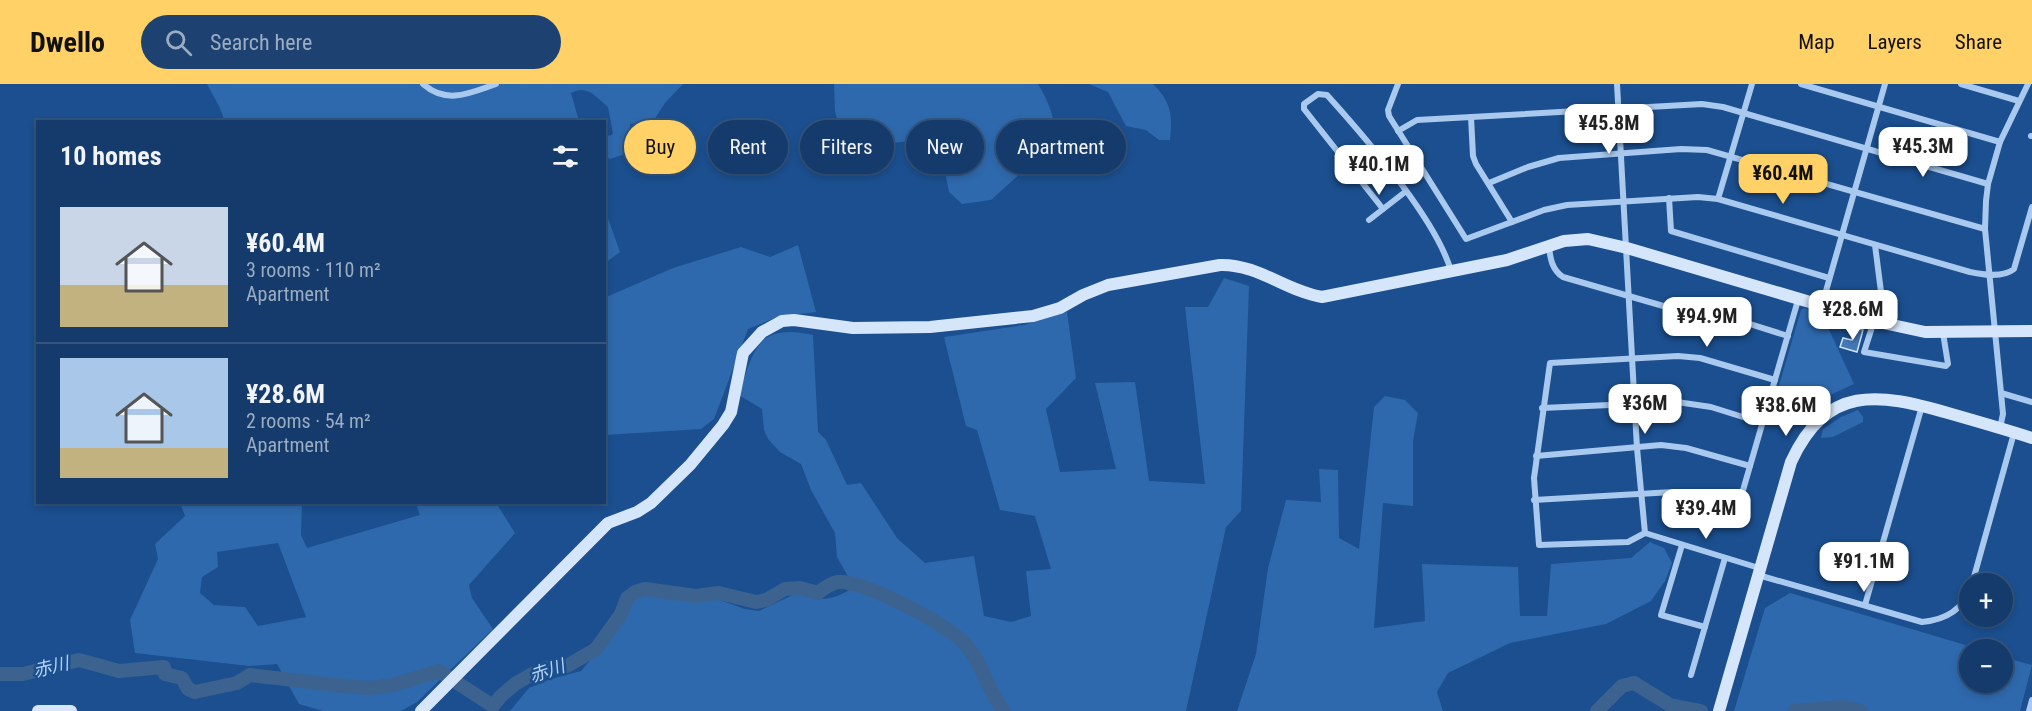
<!DOCTYPE html>
<html lang="en">
<head>
<meta charset="utf-8">
<style>
	:root { --surface:#143b6b; --page:#1d4271; --text:#f1f3f6; --muted:#9dadc1; --line:#33557e; --accent:#ffd166 }
	body { margin:0; font-family:"Roboto Condensed","Noto Sans JP",sans-serif; background:var(--page); color:var(--text); height:100vh; display:flex; flex-direction:column; font-size:22px; white-space:nowrap }
	* { box-sizing:border-box; margin:0 }
	p { font-size:20px; color:var(--muted) }
	.icon { flex:none; width:33px; height:33px; fill:none; stroke:currentColor; stroke-width:2; stroke-linecap:round; stroke-linejoin:round }
	.map { position:relative; flex:1; overflow:hidden }
	.side { position:absolute; left:36px; top:36px; width:570px; height:384px; display:flex; flex-direction:column; background:var(--surface); border-radius:0px; box-shadow:0 3px 9px #0003,0 0 0 2px var(--line) }
	.side>* { flex:none }
	.guide { position:absolute; left:624px; top:36px; width:570px; height:54px; display:flex; gap:12px }
	.controls { position:absolute; left:1959px; top:489px; display:grid; gap:12px }
	.controls a { display:grid; place-items:center; width:54px; height:54px; border-radius:50%; background:var(--surface); box-shadow:0 3px 9px #0003,0 0 0 2px var(--line); font-size:30px }
	.price { position:absolute; translate:-50% -51px; padding:0 14px; border-radius:12px; background:#fff; color:#222; font-size:20px; line-height:39px; filter:drop-shadow(0 2px 3px #0008) }
	.price::after { content:''; position:absolute; left:50%; top:36px; width:18px; height:14px; margin-left:-9px; background:inherit; clip-path:polygon(0 0,100% 0,50% 100%) }
	.price.on { background:var(--accent); color:#111 }
	ul { padding:0; list-style:none }
	li { display:flex; align-items:center; gap:18px; height:150px; padding:0 24px }
	li+li { border-top:2px solid var(--line) }
	li span { display:grid; place-items:center; flex:none; width:168px; height:120px; border-radius:0px; color:#555 }
	li>.icon { margin-inline-start:auto }
	span .icon { width:72px; height:72px; fill:#fffc; stroke-width:1 }
	li b { font-size:26px }
	h2 { display:flex; justify-content:space-between; align-items:center; height:72px; padding:0 24px; font-size:26px }
	.pill { padding:0 21px; border-radius:27px; background:var(--surface); box-shadow:0 3px 9px #0003,0 0 0 2px var(--line); font-size:21px; line-height:54px }
	.pill.on { background:var(--accent); color:#111 }
	header { display:flex; align-items:center; gap:36px; box-sizing:border-box; height:84px; padding:0 30px; background:var(--accent); color:#111 }
	header strong { font-size:28px }
	nav { display:flex; gap:33px; margin-inline-start:auto; font-size:21px }
	.search { width:420px; height:54px; background:var(--page); display:flex; align-items:center; gap:15px; box-sizing:border-box; padding:0 21px; border-radius:33px; color:var(--muted); font-size:22px }
	.map>svg:first-child { display:block }
	.green { fill:#2e69ad; fill-rule:evenodd }
	.lines { fill:none; stroke-linecap:round; stroke-linejoin:round }
	.river { stroke:#3c6290; stroke-width:14 }
	.building { fill:#4478b7; stroke:#cfe3fa; stroke-width:1.5 }
	.street { stroke:#a9c9ee; stroke-width:6 }
	.secondary { stroke:#d6e6fa; stroke-width:12 }
	.labels { text-anchor:middle; stroke-width:5; stroke-linejoin:round; paint-order:stroke }
	.water-label { font-size:18px; font-style:italic; fill:#b5d3f5; stroke:#1b4f8f }
</style>
</head>
<body>
<header>
<strong>Dwello</strong>
<div class="search"><svg class="icon" aria-label="search" viewBox="0 0 24 24"><circle cx="10" cy="10" r="6"/><path d="M15 15l6 6"/></svg>Search here</div>
<nav><a>Map</a><a>Layers</a><a>Share</a></nav>
</header>
<div class="map">
<svg width="2032" height="627" viewBox="0 0 2032 627">
	<rect width="100%" height="100%" fill="#1b4f8f"/>
	<g class="green">
		<path d="M 207,0 L 683,0 L 665,19 L 654,36 L 630,40 L 631,68 L 610,75 L 604,71 L 605,53 L 613,50 L 608,23 C 596,13 587,0 571,9 L 579,37 L 225,38 L 220,24 Z"/>
		<path d="M 834,0 L 1038,0 C 1050,20 1058,41 1055,64 L 1044,68 L 991,116 L 962,120 L 949,108 L 939,56 L 923,55 L 864,63 L 843,53 L 835,28 Z"/>
		<path d="M 1089,0 L 1153,0 C 1171,18 1173,31 1170,56 L 1159,56 L 1146,46 L 1126,42 L 1108,8 Z"/>
		<path d="M 604,123 L 620,168 L 605,179 L 604,179 Z"/>
		<path d="M 798,161 L 816,228 L 777,233 L 748,245 L 714,335 L 701,345 L 605,351 L 604,214 L 673,184 L 741,163 L 770,173 Z"/>
		<path d="M 1224,194 L 1249,202 L 1241,427 L 1226,443 L 1186,627 L 510,627 L 529,604 L 551,595 L 581,587 L 613,549 L 629,518 L 643,509 L 661,514 L 711,513 L 745,525 L 759,527 L 797,509 C 819,519 834,516 854,503 L 837,473 L 835,449 L 811,406 L 801,380 L 780,368 L 768,355 L 764,346 L 762,325 L 739,311 C 754,265 757,239 813,251 L 818,348 L 826,356 L 847,401 L 861,399 L 897,454 L 925,479 L 974,472 L 984,532 L 1011,538 L 1031,532 L 1026,487 L 1051,485 L 1035,432 L 1000,426 L 977,346 L 966,342 L 944,253 L 1024,241 L 1067,228 L 1076,294 L 1046,325 L 1060,388 L 1116,385 L 1095,299 L 1135,298 L 1149,397 L 1205,400 L 1185,223 L 1208,223 Z"/>
		<path d="M 1804,224 L 1821,228 L 1854,300 L 1826,313 L 1804,330 L 1776,312 L 1801,226 Z"/>
		<path d="M 1385,312 L 1405,316 L 1418,329 L 1413,357 L 1413,422 L 1383,419 L 1374,544 L 1425,537 L 1422,480 L 1518,483 L 1520,532 L 1547,532 L 1551,480 L 1631,474 L 1650,458 L 1664,464 L 1672,479 L 1665,497 L 1651,517 L 1606,540 L 1510,559 L 1448,589 L 1437,608 L 1443,627 L 1237,627 L 1256,570 L 1268,484 L 1286,416 L 1321,418 L 1319,385 L 1338,386 L 1339,454 L 1359,465 L 1374,323 Z"/>
		<path d="M 1858,326 L 1863,333 L 1863,338 L 1833,353 L 1821,354 L 1823,345 L 1841,333 Z"/>
		<path d="M 180,419 L 302,419 L 301,451 L 307,464 L 420,431 L 416,419 L 496,419 L 515,449 L 469,501 L 472,514 L 493,545 L 417,618 L 401,627 L 323,627 L 299,620 L 277,580 L 249,582 L 135,569 L 130,536 L 158,475 L 155,460 L 185,432 ZM 278,459 L 306,533 L 258,542 L 245,523 L 214,521 L 200,509 L 202,493 L 218,483 L 217,468 Z"/>
		<path d="M 1790,509 L 1979,565 L 1970,566 L 1970,598 L 2002,598 L 2003,573 L 2032,581 L 2020,627 L 1734,627 L 1765,524 Z"/>
	</g>
	<g class="lines">
		<g class="river">
			<path d="M 0,590 L 23,590 L 79,576 L 119,587 L 164,583 L 165,590 L 182,594 L 188,605 L 195,608 L 237,599 L 250,591 L 344,602 L 371,604 L 393,601 L 439,587 L 493,622 L 500,613 L 515,600 L 534,589 L 550,583 L 567,582 L 596,565 L 621,530 L 627,514 L 635,508 L 645,505 L 696,512 L 719,509 L 756,518 L 766,516 L 785,505 L 800,504 L 818,509 C 823,505 831,499 838,498 C 864,496 947,540 965,560 C 983,579 987,607 1004,627"/>
			<path d="M 1597,627 L 1622,602 L 1634,599 L 1670,621 L 1701,627"/>
			<path d="M 1794,627 L 1843,623 L 1861,627"/>
		</g>
	</g>
	<path class="building" d="M 1855,244 L 1863,246 L 1857,268 L 1840,263 L 1843,254 L 1852,256 Z"/>
	<g class="lines">
		<g class="street">
			<path d="M 423,0 C 447,21 470,9 496,0"/>
			<path d="M 1398,0 L 1388,26 L 1389,32 L 1466,155 L 1544,126 L 1567,121 L 1698,113 L 1718,115 L 1970,188 C 1984,191 2003,194 2014,185 L 2032,123"/>
			<path d="M 1617,0 L 1637,364 L 1645,449"/>
			<path d="M 1801,0 L 2000,58"/>
			<path d="M 1961,0 L 2019,17"/>
			<path d="M 1471,33 L 1473,72 L 1476,80 L 1512,138"/>
			<path d="M 1398,47 L 1417,36 L 1702,20 L 1723,23 L 1988,100"/>
			<path d="M 2031,52 L 2032,52"/>
			<path d="M 1489,99 L 1528,83 L 1559,74 L 1681,65 L 1707,66 L 1985,145"/>
			<path d="M 1669,114 L 1671,147 L 1829,194"/>
			<path d="M 1718,115 L 1752,0"/>
			<path d="M 1383,125 L 1304,25 L 1304,20 L 1318,10 L 1327,11 C 1364,52 1436,135 1451,187"/>
			<path d="M 1369,136 L 1405,108"/>
			<path d="M 1875,161 L 1885,239"/>
			<path d="M 1549,162 C 1550,174 1552,186 1563,193 L 1684,228 L 1734,235 L 1788,252"/>
			<path d="M 1822,221 L 1885,0"/>
			<path d="M 1874,237 L 1864,268 L 1946,282 L 1948,280 L 1943,249"/>
			<path d="M 2001,309 L 2032,318"/>
			<path d="M 1542,324 L 1677,318 L 1711,323 L 1762,339"/>
			<path d="M 2000,344 L 2003,330 L 2001,309 L 1985,145 L 1986,117 L 1988,100 L 2000,58 L 2028,0"/>
			<path d="M 1536,372 L 1661,361 L 1686,364 L 1750,382"/>
			<path d="M 1534,416 L 1673,408 L 1737,427 L 1798,216"/>
			<path d="M 1682,461 L 1661,531 L 1705,543"/>
			<path d="M 1759,484 L 1645,449 L 1628,458 L 1539,461 L 1534,394 L 1550,279 L 1678,272 L 1700,274 L 1775,296"/>
			<path d="M 1758,491 L 1922,538 C 1944,536 1962,527 1970,505"/>
			<path d="M 1972,500 L 2014,349"/>
			<path d="M 1865,521 L 1922,322"/>
			<path d="M 1691,591 L 1725,474"/>
			<path d="M 2029,627 L 2032,616"/>
		</g>
		<g class="secondary">
			<path d="M 38,627 L 71,627"/>
			<path d="M 421,627 L 608,439 L 637,428 L 651,419 L 690,381 L 723,341 L 731,328 L 743,269 L 762,248 L 782,237 L 794,236 L 853,244 L 930,243 L 1033,232 L 1060,224 L 1083,211 L 1108,201 L 1220,181 C 1258,180 1286,207 1322,213 L 1507,176 L 1564,157 L 1588,155 L 1627,164 L 1874,237 L 1925,248 L 2032,247"/>
			<path d="M 1719,627 L 1791,378 C 1827,300 1878,309 1948,329 C 1976,337 2004,345 2032,354"/>
		</g>
	</g>
	<g class="labels">
		<g class="water-label">
			<text transform="translate(51 583) rotate(-13)" y="6">赤川</text>
			<text transform="translate(547 587) rotate(-19)" y="6">赤川</text>
		</g>
	</g>
</svg>
<div class="controls">
<a>+</a>
<a>−</a>
</div>
<b class="price" style="left:1609px;top:71px">¥45.8M</b>
<b class="price" style="left:1923px;top:94px">¥45.3M</b>
<b class="price" style="left:1379px;top:112px">¥40.1M</b>
<b class="price on" style="left:1783px;top:121px">¥60.4M</b>
<b class="price" style="left:1853px;top:257px">¥28.6M</b>
<b class="price" style="left:1707px;top:264px">¥94.9M</b>
<b class="price" style="left:1645px;top:351px">¥36M</b>
<b class="price" style="left:1786px;top:353px">¥38.6M</b>
<b class="price" style="left:1706px;top:456px">¥39.4M</b>
<b class="price" style="left:1864px;top:509px">¥91.1M</b>
<div class="guide">
<a class="pill on">Buy</a>
<a class="pill">Rent</a>
<a class="pill">Filters</a>
<a class="pill">New</a>
<a class="pill">Apartment</a>
</div>
<section class="side">
<h2>10 homes<svg class="icon" aria-label="filters" viewBox="0 0 24 24"><path d="M4 7h16M4 17h16"/><circle cx="9" cy="7" r="2"/><circle cx="15" cy="17" r="2"/></svg></h2>
<ul>
<li><span style="background:linear-gradient(#c9d6e8 65%,#c2b280 0)"><svg class="icon" aria-label="home" viewBox="0 0 24 24"><path d="M3 11l9-7 9 7M6 9v11h12V9"/></svg></span><div><b>¥60.4M</b><p>3 rooms · 110 m²</p><p>Apartment</p></div></li>
<li><span style="background:linear-gradient(#a9c7e8 75%,#c2b280 0)"><svg class="icon" aria-label="home" viewBox="0 0 24 24"><path d="M3 11l9-7 9 7M6 9v11h12V9"/></svg></span><div><b>¥28.6M</b><p>2 rooms · 54 m²</p><p>Apartment</p></div></li>
</ul>
</section>
</div>
</body>
</html>
